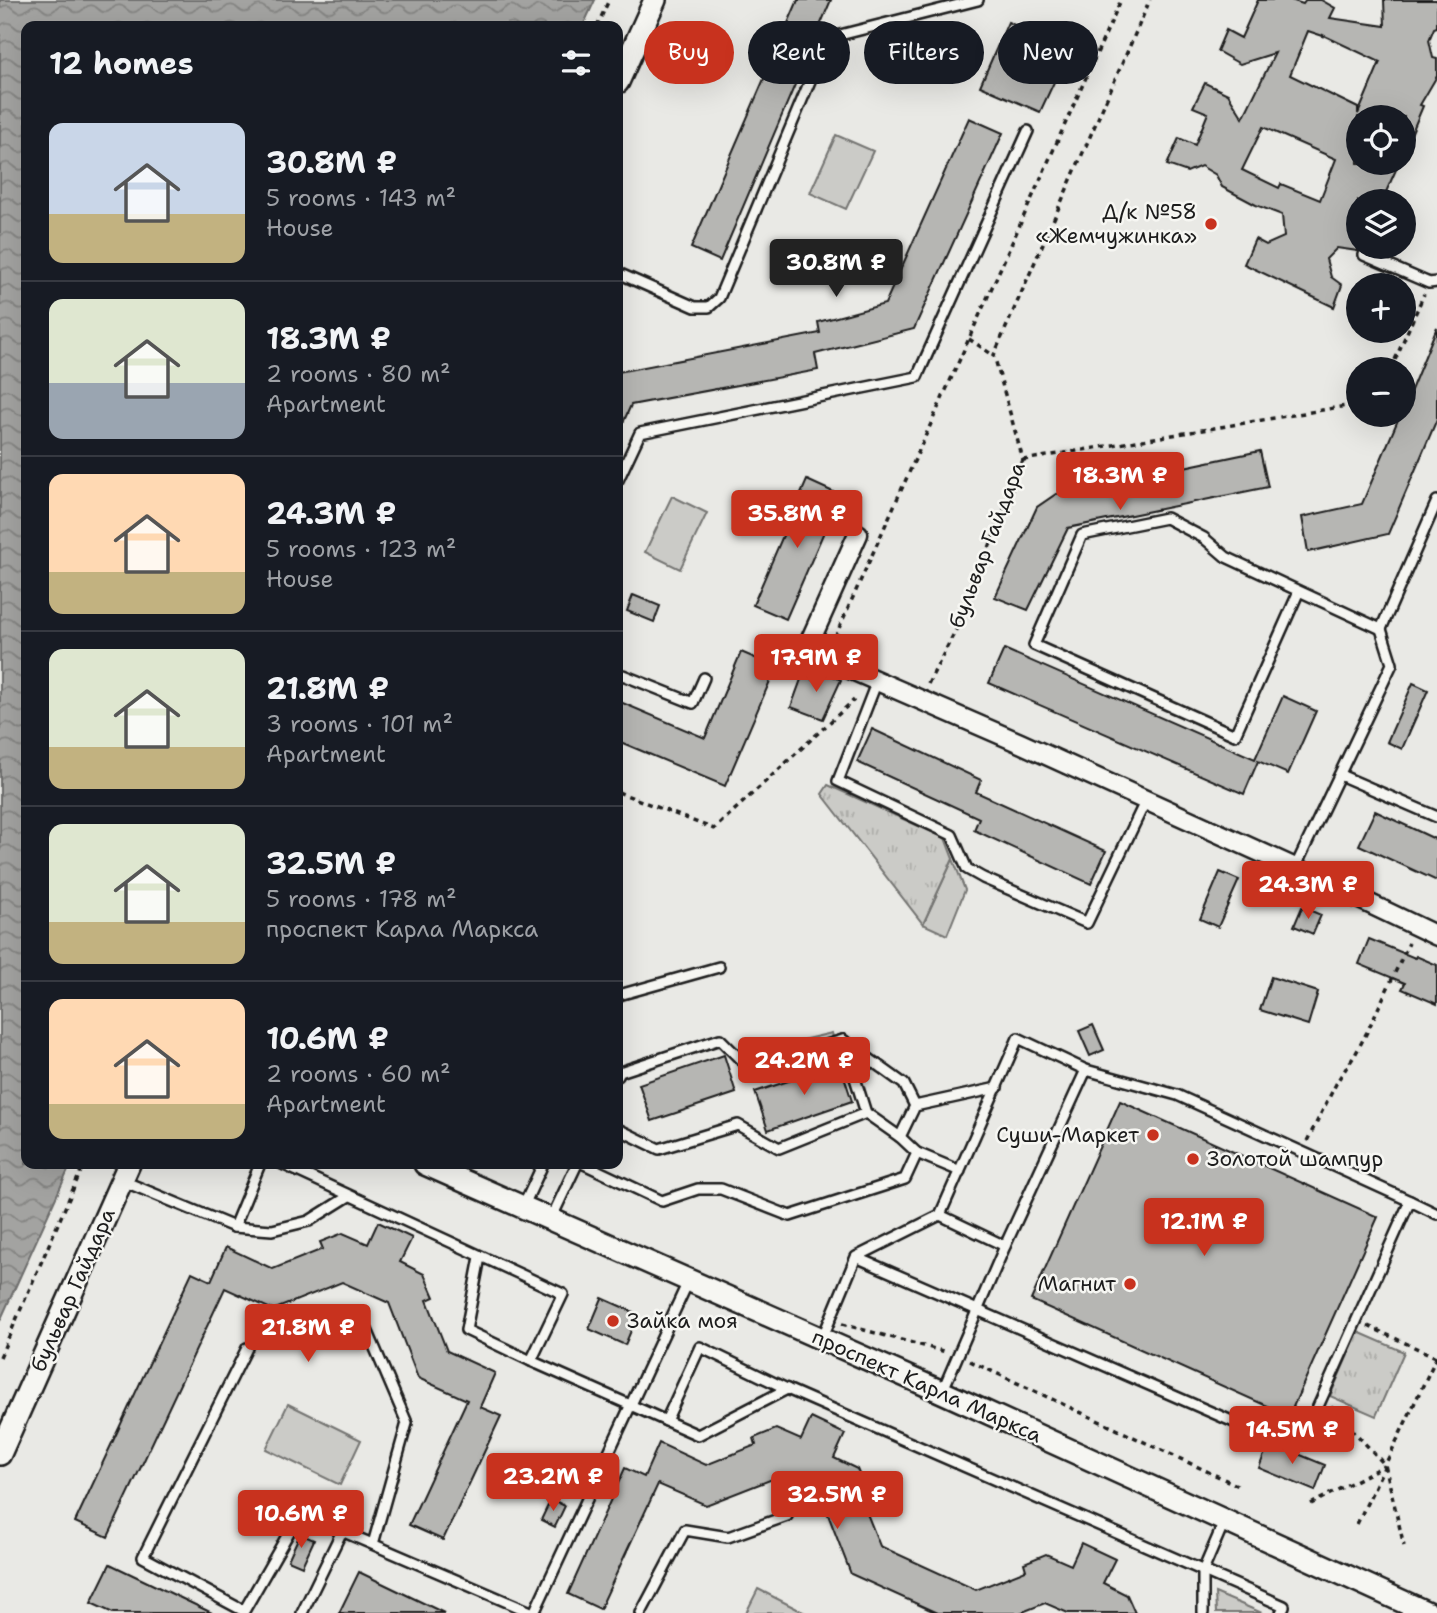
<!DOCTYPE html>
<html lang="en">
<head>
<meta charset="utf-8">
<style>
	:root { --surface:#171b24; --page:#20242c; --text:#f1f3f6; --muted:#9ea1a6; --line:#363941; --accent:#c8321e }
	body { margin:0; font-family:"Shantell Sans",sans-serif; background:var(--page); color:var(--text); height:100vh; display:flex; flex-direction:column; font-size:26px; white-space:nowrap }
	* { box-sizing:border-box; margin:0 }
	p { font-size:23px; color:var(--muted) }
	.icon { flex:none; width:38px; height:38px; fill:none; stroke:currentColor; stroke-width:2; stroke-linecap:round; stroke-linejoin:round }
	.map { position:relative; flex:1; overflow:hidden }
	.sheet { position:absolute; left:21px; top:21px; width:602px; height:1148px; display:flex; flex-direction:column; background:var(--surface); border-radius:14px; box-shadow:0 7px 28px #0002 }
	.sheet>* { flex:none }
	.top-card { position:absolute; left:644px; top:21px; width:665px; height:63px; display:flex; gap:14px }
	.controls { position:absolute; left:1346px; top:105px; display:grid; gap:14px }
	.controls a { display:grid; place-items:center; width:70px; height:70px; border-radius:50%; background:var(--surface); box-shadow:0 7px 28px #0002; font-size:35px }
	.price { position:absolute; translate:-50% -60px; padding:0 16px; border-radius:7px; background:var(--accent); color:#fff; font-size:23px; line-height:46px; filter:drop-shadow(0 2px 4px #0008) }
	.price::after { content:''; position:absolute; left:50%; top:42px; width:21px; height:16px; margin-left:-10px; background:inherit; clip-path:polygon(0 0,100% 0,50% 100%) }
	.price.active { background:#222; color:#fff }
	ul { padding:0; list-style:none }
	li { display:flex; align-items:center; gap:21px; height:175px; padding:0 28px }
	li+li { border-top:2px solid var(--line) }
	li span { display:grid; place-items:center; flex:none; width:196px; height:140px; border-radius:14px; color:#555 }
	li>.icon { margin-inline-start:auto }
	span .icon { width:84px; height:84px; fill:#fffc; stroke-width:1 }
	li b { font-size:30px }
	h2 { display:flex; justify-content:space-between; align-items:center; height:84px; padding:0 28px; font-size:30px }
	.chip { padding:0 24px; border-radius:32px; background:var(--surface); box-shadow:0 7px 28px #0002; font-size:24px; line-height:63px }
	.chip.active { background:var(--accent); color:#fff }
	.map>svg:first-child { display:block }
	.grass { fill:#cbcbc7; stroke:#747472; stroke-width:2 }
	.park { fill:url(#park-tufts); stroke:#747472; stroke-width:2 }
	.water { fill:url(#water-waves); stroke:#6d6d6c; stroke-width:2 }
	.building { fill:#b6b6b3; stroke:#1c1c1c; stroke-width:2; fill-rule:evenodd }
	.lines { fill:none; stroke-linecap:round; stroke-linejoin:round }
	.service-casing { stroke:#1c1c1c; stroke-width:14 }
	.minor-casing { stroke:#1c1c1c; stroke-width:23 }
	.tertiary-casing { stroke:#1c1c1c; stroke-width:26 }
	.path { stroke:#1c1c1c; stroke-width:3.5; stroke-dasharray:5 5; stroke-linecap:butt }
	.service { stroke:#f6f6f2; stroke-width:9 }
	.minor { stroke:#f6f6f2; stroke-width:18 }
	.tertiary { stroke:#f6f6f2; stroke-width:21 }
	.poi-dot { fill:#c8321e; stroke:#f6f6f2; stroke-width:2.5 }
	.labels { text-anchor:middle; stroke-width:5; stroke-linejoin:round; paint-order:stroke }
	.poi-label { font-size:21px; fill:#1c1c1c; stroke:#f6f6f2; text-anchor:end }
	.street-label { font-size:21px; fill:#1c1c1c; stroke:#f6f6f2 }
</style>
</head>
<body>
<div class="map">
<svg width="1437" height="1613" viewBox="0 0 1437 1613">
	<defs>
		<pattern id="park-tufts" width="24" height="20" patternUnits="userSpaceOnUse" patternTransform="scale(1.75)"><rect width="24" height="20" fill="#cbcbc7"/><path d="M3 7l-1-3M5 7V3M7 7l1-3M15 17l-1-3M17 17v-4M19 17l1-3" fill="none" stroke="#aeaeaa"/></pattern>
		<pattern id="water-waves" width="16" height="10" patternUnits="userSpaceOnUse" patternTransform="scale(1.75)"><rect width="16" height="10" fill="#a3a3a1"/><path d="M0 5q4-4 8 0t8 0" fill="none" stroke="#848482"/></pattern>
	</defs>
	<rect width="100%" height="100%" fill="#e9e9e5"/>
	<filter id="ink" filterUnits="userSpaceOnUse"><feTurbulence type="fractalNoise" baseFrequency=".0143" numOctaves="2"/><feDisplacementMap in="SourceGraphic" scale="14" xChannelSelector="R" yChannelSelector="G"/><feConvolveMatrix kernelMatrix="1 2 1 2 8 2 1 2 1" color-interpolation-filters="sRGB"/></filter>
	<g filter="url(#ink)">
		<g class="grass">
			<path d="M 836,135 L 873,151 L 846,209 L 810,193 Z"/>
			<path d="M 672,496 L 707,513 L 680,569 L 645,552 Z"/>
			<path d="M 953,859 L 965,890 L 947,935 L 923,924 Z"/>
			<path d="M 288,1404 L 361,1440 L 340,1485 L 266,1449 Z"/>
			<path d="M 758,1589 L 805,1613 L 746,1613 Z"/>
			<path d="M 1215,1593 L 1262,1613 L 1216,1613 Z"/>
		</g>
		<g class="park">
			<path d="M 828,785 L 945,838 L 953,859 L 923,924 L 822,794 Z"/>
			<path d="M 832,1033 L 838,1058 L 812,1065 L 802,1040 Z"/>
			<path d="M 1358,1332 L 1404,1352 L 1376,1416 L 1330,1396 Z"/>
		</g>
		<path class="water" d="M 0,0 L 595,0 L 583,26 L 26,26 L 26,1164 L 71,1164 L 0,1321 Z"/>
		<g class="building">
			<path d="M 798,0 L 831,0 L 720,261 L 691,248 Z"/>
			<path d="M 1258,0 L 1291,0 L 1303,4 L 1306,0 L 1321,0 L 1335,8 L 1330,18 L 1385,26 L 1384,0 L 1437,0 L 1437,27 L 1434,28 L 1429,40 L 1433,58 L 1437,59 L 1437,76 L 1420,105 L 1423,106 L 1404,151 L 1404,117 L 1358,117 L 1358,163 L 1399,163 L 1382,201 L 1358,201 L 1358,251 L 1337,248 L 1326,259 L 1331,277 L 1342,285 L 1334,307 L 1244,264 L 1255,239 L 1266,245 L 1284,237 L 1282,215 L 1256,205 L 1222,187 L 1216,175 L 1201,166 L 1187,172 L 1167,165 L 1179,138 L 1195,145 L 1208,113 L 1193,107 L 1205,83 L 1228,94 L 1243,118 L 1275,53 L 1240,64 L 1217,51 L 1226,30 L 1241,38 ZM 1308,31 L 1323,36 L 1323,35 L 1380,62 L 1358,114 L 1358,108 L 1290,75 ZM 1263,127 L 1336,159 L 1320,200 L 1281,184 L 1279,188 L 1242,170 Z"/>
			<path d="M 1008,22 L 1038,36 L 1025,68 L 1055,80 L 1040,112 L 980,86 Z"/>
			<path d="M 969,118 L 1003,133 L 914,329 L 815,354 L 818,370 L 631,405 L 618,434 L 618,372 L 820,333 L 818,322 L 885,304 Z"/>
			<path d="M 1437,327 L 1437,419 L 1388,534 L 1308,552 L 1302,517 L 1362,504 L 1400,415 L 1404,415 L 1404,407 Z"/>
			<path d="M 1260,451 L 1268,487 L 1068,528 L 1028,610 L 995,597 L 1037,507 L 1056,494 Z"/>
			<path d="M 807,480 L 840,495 L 786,619 L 753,605 Z"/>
			<path d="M 633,595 L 660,606 L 654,622 L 627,611 Z"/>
			<path d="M 1004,649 L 1255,759 L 1283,696 L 1316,711 L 1288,774 L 1258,761 L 1244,794 L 989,683 Z"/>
			<path d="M 741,652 L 776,667 L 725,786 L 618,741 L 618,701 L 705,738 Z"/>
			<path d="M 818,668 L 841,680 L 823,719 L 791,707 L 803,674 L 814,680 Z"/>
			<path d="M 1413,683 L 1428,690 L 1402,749 L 1387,742 Z"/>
			<path d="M 872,729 L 981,780 L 976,792 L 1106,851 L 1091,884 L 974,830 L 979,818 L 857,762 Z"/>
			<path d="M 1375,811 L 1437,840 L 1437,881 L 1359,845 Z"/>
			<path d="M 1220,872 L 1239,880 L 1218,927 L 1200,919 Z"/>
			<path d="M 1302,907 L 1321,915 L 1313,934 L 1294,926 Z"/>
			<path d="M 1369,939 L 1415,958 L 1416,956 L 1437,965 L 1437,1004 L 1402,989 L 1405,983 L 1359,964 Z"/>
			<path d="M 1271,977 L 1318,992 L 1308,1025 L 1260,1010 Z"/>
			<path d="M 1093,1025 L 1104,1050 L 1090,1056 L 1079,1031 Z"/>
			<path d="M 724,1055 L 736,1093 L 652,1121 L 639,1084 Z"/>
			<path d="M 840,1064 L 852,1101 L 768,1130 L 755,1092 Z"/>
			<path d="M 1120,1101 L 1378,1217 L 1289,1416 L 1031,1300 Z"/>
			<path d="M 378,1222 L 412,1238 L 400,1262 L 424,1274 L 434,1297 L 427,1300 L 447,1351 L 495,1373 L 480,1407 L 501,1416 L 443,1540 L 409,1525 L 467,1400 L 418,1378 L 389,1303 L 342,1282 L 273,1310 L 225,1288 L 108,1537 L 75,1522 L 192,1272 L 211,1281 L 226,1247 L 273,1269 L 323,1249 L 320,1242 L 343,1233 L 368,1244 Z"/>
			<path d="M 602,1298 L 638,1314 L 625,1345 L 589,1329 Z"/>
			<path d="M 811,1418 L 845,1434 L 834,1458 L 857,1469 L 867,1493 L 860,1496 L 880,1546 L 976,1590 L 1026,1570 L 1024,1563 L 1046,1554 L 1071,1565 L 1081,1543 L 1115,1559 L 1103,1583 L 1127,1595 L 1135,1613 L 1068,1613 L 1045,1603 L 1020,1613 L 937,1613 L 851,1574 L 822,1499 L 775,1478 L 706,1505 L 658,1484 L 600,1609 L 568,1594 L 625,1468 L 644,1477 L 659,1443 L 706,1465 L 756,1445 L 754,1438 L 776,1429 L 801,1440 Z"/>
			<path d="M 1269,1442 L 1325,1465 L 1315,1491 L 1259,1468 Z"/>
			<path d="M 551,1499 L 565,1506 L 555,1527 L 541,1520 Z"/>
			<path d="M 300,1534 L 314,1540 L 302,1566 L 288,1560 Z"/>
			<path d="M 110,1564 L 212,1613 L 113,1613 L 91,1603 Z"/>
			<path d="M 359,1572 L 444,1613 L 339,1613 Z"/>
		</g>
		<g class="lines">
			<defs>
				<g id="service">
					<path d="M 1364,255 L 1429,283 L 1437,282"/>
					<path d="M 618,273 L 695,307 L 709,307 L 719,298 L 828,38 L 978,0"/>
					<path d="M 618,480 L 640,433 L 917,377 L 1028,131"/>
					<path d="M 1299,591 L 1226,557 L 1204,538 L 1166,518 L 1082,535 L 1034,645 L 1235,735 L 1299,591 L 1381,629"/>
					<path d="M 618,677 L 623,675 L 693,703 L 704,678"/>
					<path d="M 877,681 L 838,781 L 952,835 L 967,869 L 983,878 L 1087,923 L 1146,800"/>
					<path d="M 1340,775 L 1437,817"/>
					<path d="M 1295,868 L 1392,664 L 1381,629 L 1437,501"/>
					<path d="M 618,997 L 619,995 L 719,967"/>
					<path d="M 843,1040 L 866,1113"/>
					<path d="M 618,1076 L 620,1072 L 720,1039 L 749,1068 L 843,1040 L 904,1084 L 915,1106"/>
					<path d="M 900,1137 L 915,1106 L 997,1088"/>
					<path d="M 917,1153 L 960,1171"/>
					<path d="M 282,1164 L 563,1294 L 531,1361 L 466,1330 L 480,1257"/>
					<path d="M 584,1164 L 662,1201 L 698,1189 L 721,1189 L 790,1216 L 905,1179 L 917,1153 L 900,1137 L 866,1113 L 779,1148 L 738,1125 L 659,1149 L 618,1129"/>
					<path d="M 123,1181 L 234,1227 L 272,1230 L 309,1221 L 349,1196"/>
					<path d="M 1410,1201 L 1437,1214"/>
					<path d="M 523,1207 L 543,1164"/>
					<path d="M 940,1215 L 1005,1246 L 1086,1070"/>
					<path d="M 551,1219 L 577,1164"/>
					<path d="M 234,1227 L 260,1164"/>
					<path d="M 365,1325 L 407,1423 L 373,1544"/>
					<path d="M 822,1339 L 856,1257 L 940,1215 L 1018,1038 L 1086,1070 L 1177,1095 L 1410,1201 L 1316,1411 C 1300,1434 1286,1439 1259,1433 L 856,1257"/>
					<path d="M 247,1348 L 143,1557 L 244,1611 L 300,1513 L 533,1613"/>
					<path d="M 531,1361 L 698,1435 L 787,1389"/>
					<path d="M 942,1392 L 1005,1246"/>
					<path d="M 666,1421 L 700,1347 L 787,1389 L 1284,1606 L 1281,1613"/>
					<path d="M 302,1613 L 342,1531"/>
					<path d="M 534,1613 L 688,1282"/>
					<path d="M 641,1613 L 685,1530 L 728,1537 L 787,1516"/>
					<path d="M 1203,1613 L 1203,1571 L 1224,1522"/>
				</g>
				<path id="minor" d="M 858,534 L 806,650 L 1020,743 L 1295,868 L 1437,936"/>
				<g id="tertiary">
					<path d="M 618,82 L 655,0"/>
					<path d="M 425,1164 L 942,1392 L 1428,1613"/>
					<path d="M 0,1454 L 129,1164"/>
				</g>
			</defs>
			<use href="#service" class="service-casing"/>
			<use href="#minor" class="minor-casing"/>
			<use href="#tertiary" class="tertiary-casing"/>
			<g class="path">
				<path d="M 597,26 L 609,0"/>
				<path d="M 969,339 L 993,355"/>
				<path d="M 1391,369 L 1424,294"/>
				<path d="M 1023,460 L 1358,404"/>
				<path d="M 835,637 C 931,425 1025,212 1121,0"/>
				<path d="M 928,684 L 962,618 L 1023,460 L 994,355 L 1150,0"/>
				<path d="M 618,792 L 714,829 L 854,700"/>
				<path d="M 1307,1141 L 1338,1080 L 1355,1055 L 1367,1032 L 1409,943"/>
				<path d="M 842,1324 L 946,1352"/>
				<path d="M 1368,1326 L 1436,1357"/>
				<path d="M 0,1357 L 84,1164"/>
				<path d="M 970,1361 L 1241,1487"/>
				<path d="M 1331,1407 L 1385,1465 L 1404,1546"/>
				<path d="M 1311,1504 L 1383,1466"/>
				<path d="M 1357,1524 L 1437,1356"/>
			</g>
			<use href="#service" class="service"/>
			<use href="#minor" class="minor"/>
			<use href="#tertiary" class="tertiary"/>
		</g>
	</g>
	<g class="poi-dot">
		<circle cx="1211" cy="224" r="7"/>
		<circle cx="1153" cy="1135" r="7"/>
		<circle cx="1193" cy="1159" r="7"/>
		<circle cx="1130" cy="1284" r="7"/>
		<circle cx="613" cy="1321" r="7"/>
	</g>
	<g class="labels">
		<g class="poi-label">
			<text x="1197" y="219">Д/к №58<tspan x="1197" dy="24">«Жемчужинка»</tspan></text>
			<text x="1139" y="1142">Суши-Маркет</text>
			<text x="1207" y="1166" text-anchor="start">Золотой шампур</text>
			<text x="1116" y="1291">Магнит</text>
			<text x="627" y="1328" text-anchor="start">Зайка моя</text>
		</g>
		<g class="street-label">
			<text transform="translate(987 545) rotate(-69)" y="7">бульвар Гайдара</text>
			<text transform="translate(73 1290) rotate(-66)" y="7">бульвар Гайдара</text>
			<text transform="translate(927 1386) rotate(24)" y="7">проспект Карла Маркса</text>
		</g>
	</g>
</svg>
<div class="controls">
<a><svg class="icon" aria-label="locate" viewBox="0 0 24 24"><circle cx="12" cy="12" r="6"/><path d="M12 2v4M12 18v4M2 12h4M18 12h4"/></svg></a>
<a><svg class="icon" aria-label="layers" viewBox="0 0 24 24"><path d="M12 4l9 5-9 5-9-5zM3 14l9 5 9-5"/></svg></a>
<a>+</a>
<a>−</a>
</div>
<b class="price active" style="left:836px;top:299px">30.8M ₽</b>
<b class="price" style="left:1120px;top:512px">18.3M ₽</b>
<b class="price" style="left:797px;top:550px">35.8M ₽</b>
<b class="price" style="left:816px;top:694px">17.9M ₽</b>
<b class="price" style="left:1308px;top:921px">24.3M ₽</b>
<b class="price" style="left:804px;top:1097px">24.2M ₽</b>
<b class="price" style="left:1204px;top:1258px">12.1M ₽</b>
<b class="price" style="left:308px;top:1364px">21.8M ₽</b>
<b class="price" style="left:1292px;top:1466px">14.5M ₽</b>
<b class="price" style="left:553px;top:1513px">23.2M ₽</b>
<b class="price" style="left:837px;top:1531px">32.5M ₽</b>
<b class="price" style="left:301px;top:1550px">10.6M ₽</b>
<div class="top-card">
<a class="chip active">Buy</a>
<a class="chip">Rent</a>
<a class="chip">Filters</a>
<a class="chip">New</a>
</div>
<section class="sheet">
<h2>12 homes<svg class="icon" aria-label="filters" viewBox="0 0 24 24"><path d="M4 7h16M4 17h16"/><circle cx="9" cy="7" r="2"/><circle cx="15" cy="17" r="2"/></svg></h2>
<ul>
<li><span style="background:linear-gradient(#c9d6e8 65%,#c2b280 0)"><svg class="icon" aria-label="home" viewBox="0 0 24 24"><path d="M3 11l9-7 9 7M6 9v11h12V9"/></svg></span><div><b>30.8M ₽</b><p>5 rooms · 143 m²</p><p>House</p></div></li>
<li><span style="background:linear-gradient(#dfe7d0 60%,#9aa5b1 0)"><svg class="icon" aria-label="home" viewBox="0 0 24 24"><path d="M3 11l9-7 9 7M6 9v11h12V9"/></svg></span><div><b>18.3M ₽</b><p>2 rooms · 80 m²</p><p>Apartment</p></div></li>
<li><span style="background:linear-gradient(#ffd9b3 70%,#c2b280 0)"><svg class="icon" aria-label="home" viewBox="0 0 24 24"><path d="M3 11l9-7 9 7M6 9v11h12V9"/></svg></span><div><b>24.3M ₽</b><p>5 rooms · 123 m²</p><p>House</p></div></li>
<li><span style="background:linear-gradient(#dfe7d0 70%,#c2b280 0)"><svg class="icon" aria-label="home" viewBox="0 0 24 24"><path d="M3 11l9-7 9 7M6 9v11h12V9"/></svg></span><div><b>21.8M ₽</b><p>3 rooms · 101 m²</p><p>Apartment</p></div></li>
<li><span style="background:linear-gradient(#dfe7d0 70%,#c2b280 0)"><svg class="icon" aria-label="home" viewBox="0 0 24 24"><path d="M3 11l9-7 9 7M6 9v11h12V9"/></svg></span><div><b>32.5M ₽</b><p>5 rooms · 178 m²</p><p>проспект Карла Маркса</p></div></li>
<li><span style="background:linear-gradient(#ffd9b3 75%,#c2b280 0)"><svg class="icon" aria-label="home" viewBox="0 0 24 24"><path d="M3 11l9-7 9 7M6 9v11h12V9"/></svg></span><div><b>10.6M ₽</b><p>2 rooms · 60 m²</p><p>Apartment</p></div></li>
</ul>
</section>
</div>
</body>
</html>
